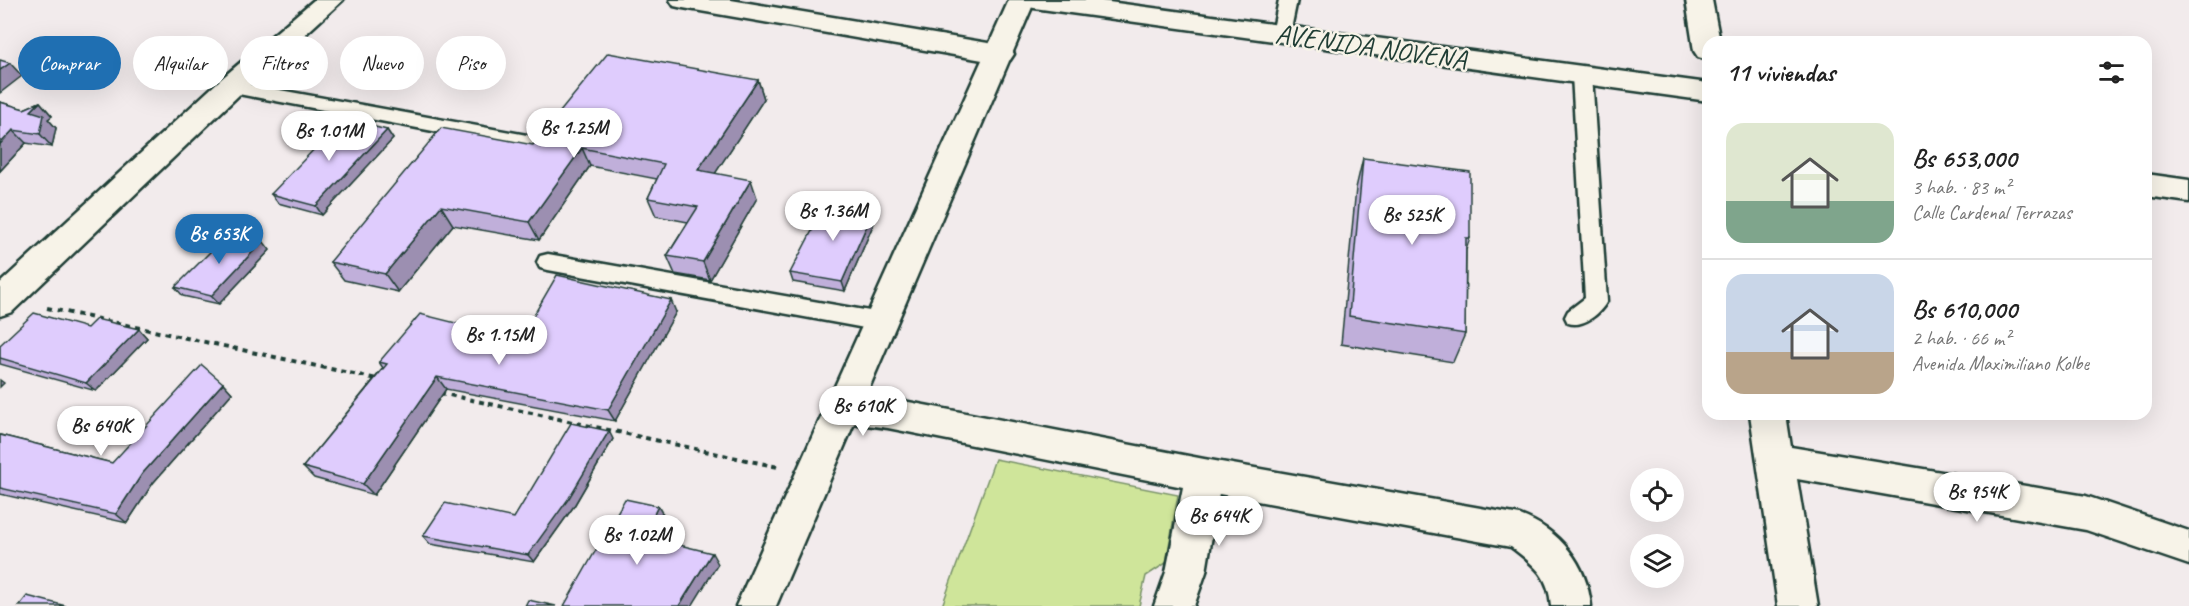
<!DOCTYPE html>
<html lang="es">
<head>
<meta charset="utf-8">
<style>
	:root { --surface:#fff; --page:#f6f6f6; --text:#222; --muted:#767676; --line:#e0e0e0; --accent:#1f6fb2 }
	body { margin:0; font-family:Caveat,sans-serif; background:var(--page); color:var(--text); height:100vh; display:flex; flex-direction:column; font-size:22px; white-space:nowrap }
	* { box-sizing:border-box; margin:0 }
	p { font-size:20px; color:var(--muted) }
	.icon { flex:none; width:33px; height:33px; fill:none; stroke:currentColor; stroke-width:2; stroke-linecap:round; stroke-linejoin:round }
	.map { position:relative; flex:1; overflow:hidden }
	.panel { position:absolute; left:1702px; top:36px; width:450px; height:384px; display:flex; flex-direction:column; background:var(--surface); border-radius:18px; box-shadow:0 6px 24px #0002 }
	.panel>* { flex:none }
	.top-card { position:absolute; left:18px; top:36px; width:570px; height:54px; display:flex; gap:12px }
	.controls { position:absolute; left:1630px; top:468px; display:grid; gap:12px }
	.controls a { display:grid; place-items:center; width:54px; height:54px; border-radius:50%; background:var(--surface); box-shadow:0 6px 24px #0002; font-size:30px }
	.price { position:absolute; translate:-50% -51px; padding:0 14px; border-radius:21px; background:#fff; color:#222; font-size:20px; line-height:39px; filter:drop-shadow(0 2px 3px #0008) }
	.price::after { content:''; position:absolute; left:50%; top:36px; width:18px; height:14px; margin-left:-9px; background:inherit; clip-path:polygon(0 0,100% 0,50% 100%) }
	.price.selected { background:var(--accent); color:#fff }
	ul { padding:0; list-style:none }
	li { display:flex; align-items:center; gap:18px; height:150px; padding:0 24px }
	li+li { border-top:2px solid var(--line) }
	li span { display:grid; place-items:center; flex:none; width:168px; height:120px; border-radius:18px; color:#555 }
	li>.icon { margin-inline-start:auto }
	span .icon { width:72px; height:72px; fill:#fffc; stroke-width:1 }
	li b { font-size:26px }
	h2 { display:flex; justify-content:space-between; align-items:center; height:72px; padding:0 24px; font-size:26px }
	.chip { padding:0 21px; border-radius:27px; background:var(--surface); box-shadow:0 6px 24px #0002; font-size:21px; line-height:54px }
	.chip.selected { background:var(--accent); color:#fff }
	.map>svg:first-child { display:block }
	.green { fill:#cfe59a; stroke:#779167; stroke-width:1.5 }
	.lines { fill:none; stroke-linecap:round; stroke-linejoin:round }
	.service-casing { stroke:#1f3d34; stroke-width:5 }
	.minor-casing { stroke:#1f3d34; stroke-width:5 }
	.secondary-casing { stroke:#1f3d34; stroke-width:5 }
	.path { stroke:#1f3d34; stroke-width:4; stroke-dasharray:5 5; stroke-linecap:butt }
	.service { fill:#f7f3e8; fill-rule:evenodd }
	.minor { fill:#f7f3e8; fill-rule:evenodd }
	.secondary { fill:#f7f3e8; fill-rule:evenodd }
	.wall { fill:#c0afda; stroke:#1f3d34; stroke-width:1.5 }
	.shaded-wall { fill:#9c8fb1; stroke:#1f3d34; stroke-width:1.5 }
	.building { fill:#dfccfd; stroke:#1f3d34; stroke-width:1.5 }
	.labels { text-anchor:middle; stroke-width:5; stroke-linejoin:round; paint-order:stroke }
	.street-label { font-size:28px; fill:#1f3d34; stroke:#f7f3e8 }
</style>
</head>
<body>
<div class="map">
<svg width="2189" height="606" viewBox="0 0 2189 606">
	<rect width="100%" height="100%" fill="#f2ebec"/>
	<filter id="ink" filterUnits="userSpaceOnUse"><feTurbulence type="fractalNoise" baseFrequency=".0167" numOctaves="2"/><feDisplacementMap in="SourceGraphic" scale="12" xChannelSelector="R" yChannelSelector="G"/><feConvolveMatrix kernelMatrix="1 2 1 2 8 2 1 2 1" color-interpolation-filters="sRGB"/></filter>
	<g filter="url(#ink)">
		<path class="green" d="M 995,459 L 1178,495 L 1166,563 L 1146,576 L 1139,606 L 942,606 Z"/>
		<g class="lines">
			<defs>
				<g id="service">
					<path d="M 1279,0 L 1297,0 L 1290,34 L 1287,38 L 1275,38 L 1272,34 Z"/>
					<path d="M 1582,69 L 1589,71 L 1592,75 L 1607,301 C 1600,314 1583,328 1568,323 L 1565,317 L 1568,311 L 1585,298 L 1572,75 L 1575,71 Z"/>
					<path d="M 230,81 L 527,135 L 534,137 L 537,142 L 534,147 L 527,149 L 223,91 L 220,87 L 223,83 Z"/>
					<path d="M 548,254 L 881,313 L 889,316 L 892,322 L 889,328 L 881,331 L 548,270 L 540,268 L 537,262 L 540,256 Z"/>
				</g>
				<g id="minor">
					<path d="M 314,0 L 343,0 L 240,94 L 12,312 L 0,316 L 0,283 L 220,80 Z"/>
					<path d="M 670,0 L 731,0 L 1000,45 L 1010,48 L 1014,54 L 1010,60 L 1000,63 L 683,8 L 674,6 Z"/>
					<path d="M 1021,0 L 1094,0 L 1708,83 L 1708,101 L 1034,8 L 1025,6 Z"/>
					<path d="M 1686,0 L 1712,0 L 1720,42 L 1708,42 L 1708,60 L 1698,57 L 1694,51 Z"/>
					<path d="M 2146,174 L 2189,180 L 2189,202 L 2146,196 Z"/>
					<path d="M 844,392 L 888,398 L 1204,459 L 1520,515 C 1560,530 1587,564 1591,606 L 1551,606 C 1549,575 1534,565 1511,547 L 1219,494 L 1206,572 L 1194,606 L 1154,606 L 1166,572 L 1183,487 L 888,428 L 844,422 L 832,417 L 826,407 L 832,397 Z"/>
					<path d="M 1750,414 L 1786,414 L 1791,447 L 2086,496 L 2189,531 L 2189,565 L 2086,530 L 1797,479 L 1818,606 L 1778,606 Z"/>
				</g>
				<path id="secondary" d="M 1009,0 L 1035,0 L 776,606 L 736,606 Z"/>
			</defs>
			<use href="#service" class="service-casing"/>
			<use href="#minor" class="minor-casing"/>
			<use href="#secondary" class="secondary-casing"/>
			<g class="path">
				<path d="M 47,308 L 377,379"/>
				<path d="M 440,393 L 778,467"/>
			</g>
			<use href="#service" class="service"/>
			<use href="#minor" class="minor"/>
			<use href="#secondary" class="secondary"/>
		</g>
		<g class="wall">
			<path d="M 758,80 L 764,99 L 715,173 L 757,198 L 710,280 L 675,274 L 667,256 L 688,222 L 656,216 L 648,198 L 657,179 L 590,166 L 539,240 L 453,225 L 398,292 L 344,280 L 330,262 L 533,145 Z"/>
			<path d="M 0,102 L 24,109 L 40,102 L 52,116 L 48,119 L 56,128 L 52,147 L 26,143 L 0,171 Z"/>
			<path d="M 387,130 L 393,139 L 322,215 L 278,203 L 271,194 Z"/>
			<path d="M 1363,158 L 1470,238 L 1466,250 L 1465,334 L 1453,362 L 1341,344 L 1356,188 Z"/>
			<path d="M 876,218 L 845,291 L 793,282 L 790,273 Z"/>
			<path d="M 270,250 L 219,304 L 183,296 L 175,287 Z"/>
			<path d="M 676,312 L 615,421 L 446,389 L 374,495 L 314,478 L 303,467 L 383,368 L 379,362 Z"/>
			<path d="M 87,328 L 139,329 L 147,338 L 96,391 L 0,364 L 0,345 Z"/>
			<path d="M 223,383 L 232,393 L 153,483 L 127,523 L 0,494 L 0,435 L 112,463 Z"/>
			<path d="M 613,439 L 574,506 L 534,562 L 430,544 L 423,536 L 514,518 Z"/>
		</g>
		<g class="shaded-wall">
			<path d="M 10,63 L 22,76 L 0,93 L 0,70 Z"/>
			<path d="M 758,80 L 764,99 L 705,189 L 698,170 Z"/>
			<path d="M 40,102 L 52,116 L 48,119 L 56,128 L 52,147 L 40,134 L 31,111 Z"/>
			<path d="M 13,130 L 26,143 L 0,171 L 0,144 Z"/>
			<path d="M 387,130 L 393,139 L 322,215 L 316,206 Z"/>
			<path d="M 582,148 L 590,166 L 539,240 L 529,222 Z"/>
			<path d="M 751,180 L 757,198 L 710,280 L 703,262 Z"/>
			<path d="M 441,206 L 453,225 L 398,292 L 385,274 Z"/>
			<path d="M 874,209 L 876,218 L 845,291 L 842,282 Z"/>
			<path d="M 263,241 L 270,250 L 219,304 L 211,296 Z"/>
			<path d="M 671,300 L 676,312 L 615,421 L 608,410 Z"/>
			<path d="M 139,329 L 147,338 L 96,391 L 86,383 Z"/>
			<path d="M 437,377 L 446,389 L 374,495 L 363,484 Z"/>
			<path d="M 0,380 L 4,383 L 0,387 Z"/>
			<path d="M 223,383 L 232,393 L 153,483 L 127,523 L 116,514 L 142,474 Z"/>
			<path d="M 609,431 L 613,439 L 574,506 L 534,562 L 528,555 Z"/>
			<path d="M 658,506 L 665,518 L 650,547 L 643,536 Z"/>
			<path d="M 712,553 L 718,564 L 692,606 L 679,606 Z"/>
		</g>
		<g class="building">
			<path d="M 608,53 L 758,80 L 698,170 L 751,180 L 703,262 L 667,256 L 698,207 L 648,198 L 664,164 L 582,148 L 529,222 L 441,206 L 385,274 L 330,262 L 441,128 L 533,145 Z"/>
			<path d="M 0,60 L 10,63 L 0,70 Z"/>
			<path d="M 0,102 L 24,109 L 40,102 L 31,111 L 44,115 L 40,134 L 13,130 L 0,144 Z"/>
			<path d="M 343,119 L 387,130 L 316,206 L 271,194 Z"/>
			<path d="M 1363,158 L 1470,172 L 1470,238 L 1466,238 L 1465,334 L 1349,316 Z"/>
			<path d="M 827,202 L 874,209 L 842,282 L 790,273 Z"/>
			<path d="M 229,233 L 263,241 L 211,296 L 175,287 Z"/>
			<path d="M 557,275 L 671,300 L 608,410 L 437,377 L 363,484 L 303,467 L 387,364 L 379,362 L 420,314 L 520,339 Z"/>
			<path d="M 34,313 L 87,328 L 96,319 L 139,329 L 86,383 L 0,358 L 0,345 Z"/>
			<path d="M 202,365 L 223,383 L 142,474 L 116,514 L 0,488 L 0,435 L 112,463 Z"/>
			<path d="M 571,423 L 609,431 L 569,498 L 528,555 L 423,536 L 445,503 L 514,518 Z"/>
			<path d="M 625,499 L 658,506 L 643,536 L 712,553 L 679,606 L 564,606 Z"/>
			<path d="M 27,596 L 66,606 L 19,606 Z"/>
			<path d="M 528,600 L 556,606 L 525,606 Z"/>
		</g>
	</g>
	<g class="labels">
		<g class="street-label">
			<text transform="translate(1371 46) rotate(8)" y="10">AVENIDA NOVENA</text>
		</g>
	</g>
</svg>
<div class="controls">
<a><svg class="icon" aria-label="locate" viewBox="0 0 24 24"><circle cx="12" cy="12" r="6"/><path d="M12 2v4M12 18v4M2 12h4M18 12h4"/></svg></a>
<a><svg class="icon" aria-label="layers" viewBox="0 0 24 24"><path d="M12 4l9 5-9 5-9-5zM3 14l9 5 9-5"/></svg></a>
</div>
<b class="price" style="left:574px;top:159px">Bs 1.25M</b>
<b class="price" style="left:329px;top:162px">Bs 1.01M</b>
<b class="price" style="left:833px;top:242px">Bs 1.36M</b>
<b class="price" style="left:1412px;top:246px">Bs 525K</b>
<b class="price selected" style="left:219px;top:265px">Bs 653K</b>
<b class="price" style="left:499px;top:366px">Bs 1.15M</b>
<b class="price" style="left:863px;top:437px">Bs 610K</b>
<b class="price" style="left:101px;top:457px">Bs 640K</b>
<b class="price" style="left:1977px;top:523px">Bs 954K</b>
<b class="price" style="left:1219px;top:547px">Bs 644K</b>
<b class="price" style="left:637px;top:566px">Bs 1.02M</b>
<div class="top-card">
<a class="chip selected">Comprar</a>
<a class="chip">Alquilar</a>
<a class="chip">Filtros</a>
<a class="chip">Nuevo</a>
<a class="chip">Piso</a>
</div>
<section class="panel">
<h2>11 viviendas<svg class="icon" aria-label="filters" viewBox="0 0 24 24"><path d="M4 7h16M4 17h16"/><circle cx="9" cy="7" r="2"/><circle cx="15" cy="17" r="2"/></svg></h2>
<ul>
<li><span style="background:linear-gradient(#dfe7d0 65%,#7fa58c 0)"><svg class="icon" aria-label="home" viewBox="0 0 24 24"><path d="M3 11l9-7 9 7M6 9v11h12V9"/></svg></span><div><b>Bs 653,000</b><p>3 hab. · 83 m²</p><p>Calle Cardenal Terrazas</p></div></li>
<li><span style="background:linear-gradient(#c9d6e8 65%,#b9a48a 0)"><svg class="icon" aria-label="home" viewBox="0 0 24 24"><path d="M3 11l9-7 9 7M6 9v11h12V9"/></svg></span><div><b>Bs 610,000</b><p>2 hab. · 66 m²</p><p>Avenida Maximiliano Kolbe</p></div></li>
</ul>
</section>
</div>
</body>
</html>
